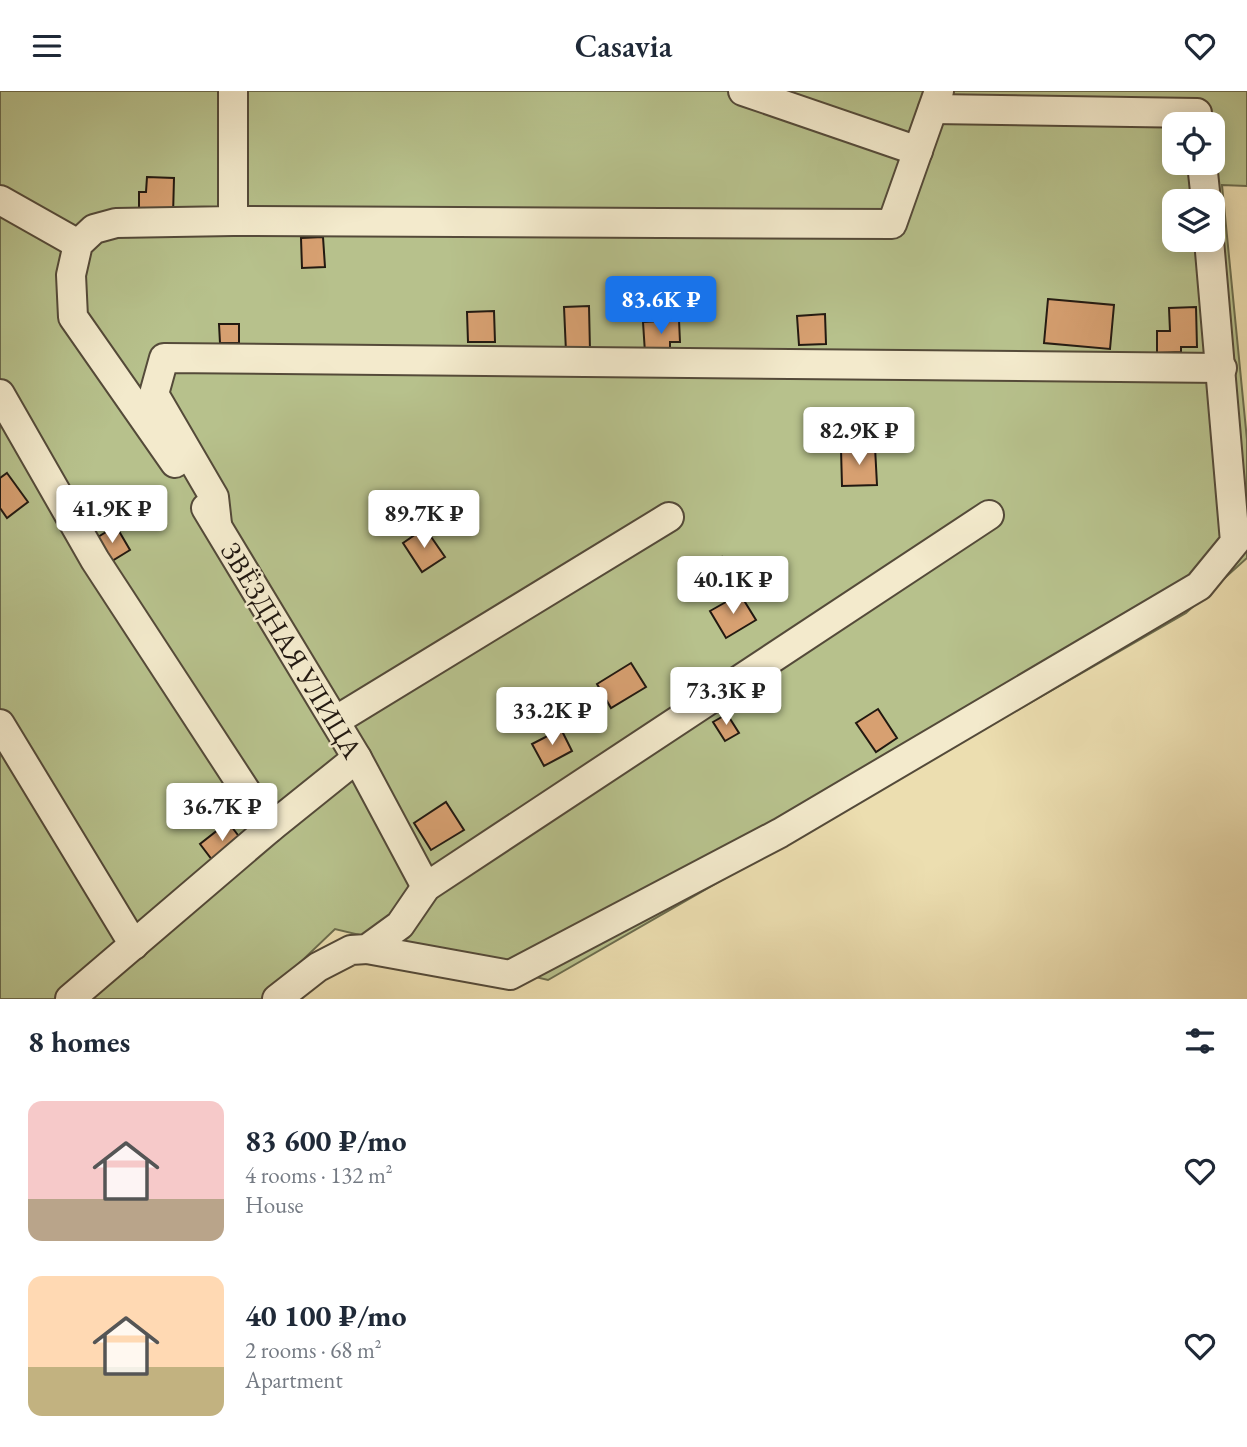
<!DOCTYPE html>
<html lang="en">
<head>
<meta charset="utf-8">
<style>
	:root { --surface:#fff; --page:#f6f6f7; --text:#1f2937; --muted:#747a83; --accent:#1a73e8 }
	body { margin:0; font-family:"EB Garamond",serif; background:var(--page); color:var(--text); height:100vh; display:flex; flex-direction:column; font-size:26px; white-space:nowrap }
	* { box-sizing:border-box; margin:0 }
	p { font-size:23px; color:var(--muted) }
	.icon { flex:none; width:38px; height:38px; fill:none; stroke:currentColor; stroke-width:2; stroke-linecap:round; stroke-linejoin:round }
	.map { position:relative; height:908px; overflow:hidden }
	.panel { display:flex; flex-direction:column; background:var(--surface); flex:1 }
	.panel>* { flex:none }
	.tools { position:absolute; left:1162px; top:21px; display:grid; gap:14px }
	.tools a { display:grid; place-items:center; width:63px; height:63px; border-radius:14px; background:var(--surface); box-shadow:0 4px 18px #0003; font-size:35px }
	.price { position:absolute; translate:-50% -60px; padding:0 16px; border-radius:7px; background:#fff; color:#222; font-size:23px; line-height:46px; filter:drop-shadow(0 2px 4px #0008) }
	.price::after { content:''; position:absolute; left:50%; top:42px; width:21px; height:16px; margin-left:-10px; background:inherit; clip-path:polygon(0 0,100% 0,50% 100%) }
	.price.on { background:var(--accent); color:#fff }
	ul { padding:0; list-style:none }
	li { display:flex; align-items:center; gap:21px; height:175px; padding:0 28px }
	li span { display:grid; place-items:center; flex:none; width:196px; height:140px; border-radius:14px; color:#555 }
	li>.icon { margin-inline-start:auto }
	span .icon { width:84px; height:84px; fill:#fffc; stroke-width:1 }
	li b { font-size:30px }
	h2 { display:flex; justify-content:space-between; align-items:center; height:84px; padding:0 28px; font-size:30px }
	header { display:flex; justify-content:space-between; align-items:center; height:91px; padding:0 28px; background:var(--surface); font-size:32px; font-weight:600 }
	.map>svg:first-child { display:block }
	.green { fill:#b7c18c; stroke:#6c6d4e; stroke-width:2; fill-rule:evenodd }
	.building { fill:#d7a071; stroke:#221911; stroke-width:2 }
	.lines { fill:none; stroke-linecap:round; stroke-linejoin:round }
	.minor-casing { stroke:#544a39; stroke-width:32 }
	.minor { stroke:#f3eacc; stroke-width:28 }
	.labels { text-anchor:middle; stroke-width:5; stroke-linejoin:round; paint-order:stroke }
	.street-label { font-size:28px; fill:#221911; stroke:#f3eacc }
</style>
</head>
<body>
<header><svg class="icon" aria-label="menu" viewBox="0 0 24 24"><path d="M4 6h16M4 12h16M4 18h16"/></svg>Casavia<svg class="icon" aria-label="heart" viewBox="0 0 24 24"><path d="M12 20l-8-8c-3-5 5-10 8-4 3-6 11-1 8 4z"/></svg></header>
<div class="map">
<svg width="1247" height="908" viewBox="0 0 1247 908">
	<rect width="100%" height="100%" fill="#ecdeb0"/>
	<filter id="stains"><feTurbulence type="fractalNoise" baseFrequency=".00286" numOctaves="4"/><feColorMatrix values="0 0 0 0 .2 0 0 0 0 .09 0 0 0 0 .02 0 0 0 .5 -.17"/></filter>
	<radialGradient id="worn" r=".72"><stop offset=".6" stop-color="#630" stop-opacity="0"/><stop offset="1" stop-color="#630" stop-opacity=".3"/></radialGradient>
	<path class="green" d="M 0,0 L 1247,0 L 1247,95 L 1222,94 L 1247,349 L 1247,467 L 1186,522 L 548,889 L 335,838 L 262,908 L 0,908 ZM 1174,33 L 1213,33 L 1213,72 L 1174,72 ZM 1174,110 L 1213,110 L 1213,149 L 1174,149 Z"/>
	<g class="building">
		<path d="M 147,86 L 174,87 L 173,125 L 139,123 L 139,101 L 146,101 Z"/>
		<path d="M 323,146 L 325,176 L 302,177 L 301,147 Z"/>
		<path d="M 1048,208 L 1114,214 L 1110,258 L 1044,252 Z"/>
		<path d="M 589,215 L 590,260 L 566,261 L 564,216 Z"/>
		<path d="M 1196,216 L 1197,256 L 1181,256 L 1181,261 L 1157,262 L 1157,240 L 1170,240 L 1169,217 Z"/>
		<path d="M 494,220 L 495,251 L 468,251 L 467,221 Z"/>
		<path d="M 825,223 L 826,253 L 799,254 L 797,225 Z"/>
		<path d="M 679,229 L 680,251 L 670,251 L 670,261 L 645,262 L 643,231 Z"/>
		<path d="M 219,233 L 239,233 L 239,252 L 220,252 Z"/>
		<path d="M 875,356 L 877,394 L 842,395 L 841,358 Z"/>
		<path d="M 7,382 L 28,411 L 7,427 L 0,417 L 0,387 Z"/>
		<path d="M 116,435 L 130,459 L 107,473 L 93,449 Z"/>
		<path d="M 425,437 L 445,466 L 422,481 L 403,452 Z"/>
		<path d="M 722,466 L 734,484 L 710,501 L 698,484 Z"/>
		<path d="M 740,503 L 756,529 L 726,547 L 710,520 Z"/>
		<path d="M 631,572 L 646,596 L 611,617 L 597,593 Z"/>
		<path d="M 878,618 L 897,647 L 876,661 L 856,632 Z"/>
		<path d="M 727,623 L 739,642 L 725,650 L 713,631 Z"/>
		<path d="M 561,638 L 572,660 L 544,675 L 532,653 Z"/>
		<path d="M 446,711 L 464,739 L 431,759 L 414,732 Z"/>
		<path d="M 228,731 L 244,752 L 216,774 L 200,753 Z"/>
	</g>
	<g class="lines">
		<defs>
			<g id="minor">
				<path d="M 743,0 L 918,60"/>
				<path d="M 933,18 L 1197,22 L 1198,33"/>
				<path d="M 1202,72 L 1206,110"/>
				<path d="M 0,109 L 78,153"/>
				<path d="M 233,130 L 892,133 L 939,0"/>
				<path d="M 0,303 L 95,469 L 270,737"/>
				<path d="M 175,372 L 73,226 L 71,184 L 78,153 L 94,138 L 116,132 L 233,130 L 233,0"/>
				<path d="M 206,417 L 357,667 L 426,796"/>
				<path d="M 217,433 L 214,406 L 154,303 L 164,267 L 1222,277"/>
				<path d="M 335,630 L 669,426"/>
				<path d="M 0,633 L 134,854"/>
				<path d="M 367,858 L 510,884 L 780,742 L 1199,495 L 1235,451 L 1209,149"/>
				<path d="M 70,908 L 270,737 L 357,667"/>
				<path d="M 277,908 L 318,876 L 351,859 L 367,858 L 400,834 L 426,796 L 989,424"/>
			</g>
		</defs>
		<use href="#minor" class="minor-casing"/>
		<use href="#minor" class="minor"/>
	</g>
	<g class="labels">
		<g class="street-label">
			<text transform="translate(292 559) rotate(59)" y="10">ЗВЁЗДНАЯ УЛИЦА</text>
		</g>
	</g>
	<rect width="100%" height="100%" filter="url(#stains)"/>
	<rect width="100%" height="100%" fill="url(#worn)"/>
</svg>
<div class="tools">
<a><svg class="icon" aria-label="locate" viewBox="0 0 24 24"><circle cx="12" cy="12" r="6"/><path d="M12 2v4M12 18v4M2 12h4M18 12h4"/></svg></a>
<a><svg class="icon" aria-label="layers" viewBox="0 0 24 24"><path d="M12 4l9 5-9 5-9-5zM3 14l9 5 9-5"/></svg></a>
</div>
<b class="price on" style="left:661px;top:245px">83.6K ₽</b>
<b class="price" style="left:859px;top:376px">82.9K ₽</b>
<b class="price" style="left:112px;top:454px">41.9K ₽</b>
<b class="price" style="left:424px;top:459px">89.7K ₽</b>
<b class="price" style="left:733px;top:525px">40.1K ₽</b>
<b class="price" style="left:726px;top:636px">73.3K ₽</b>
<b class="price" style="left:552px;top:656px">33.2K ₽</b>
<b class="price" style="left:222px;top:752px">36.7K ₽</b>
</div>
<section class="panel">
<h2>8 homes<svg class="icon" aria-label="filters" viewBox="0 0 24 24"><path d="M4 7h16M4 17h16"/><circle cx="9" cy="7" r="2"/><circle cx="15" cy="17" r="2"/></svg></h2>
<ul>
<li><span style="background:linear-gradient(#f6c9c9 70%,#b9a48a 0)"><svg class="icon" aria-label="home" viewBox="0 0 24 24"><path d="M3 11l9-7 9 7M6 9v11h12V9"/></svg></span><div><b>83 600 ₽/mo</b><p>4 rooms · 132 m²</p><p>House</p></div><svg class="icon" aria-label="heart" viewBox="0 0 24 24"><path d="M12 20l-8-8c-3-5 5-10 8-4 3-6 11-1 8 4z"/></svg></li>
<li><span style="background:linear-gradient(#ffd9b3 65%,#c2b280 0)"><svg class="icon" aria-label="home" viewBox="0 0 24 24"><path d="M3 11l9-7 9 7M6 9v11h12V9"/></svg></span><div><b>40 100 ₽/mo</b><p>2 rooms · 68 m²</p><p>Apartment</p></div><svg class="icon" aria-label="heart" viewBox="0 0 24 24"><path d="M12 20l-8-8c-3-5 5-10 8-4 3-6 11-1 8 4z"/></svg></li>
</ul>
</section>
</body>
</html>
